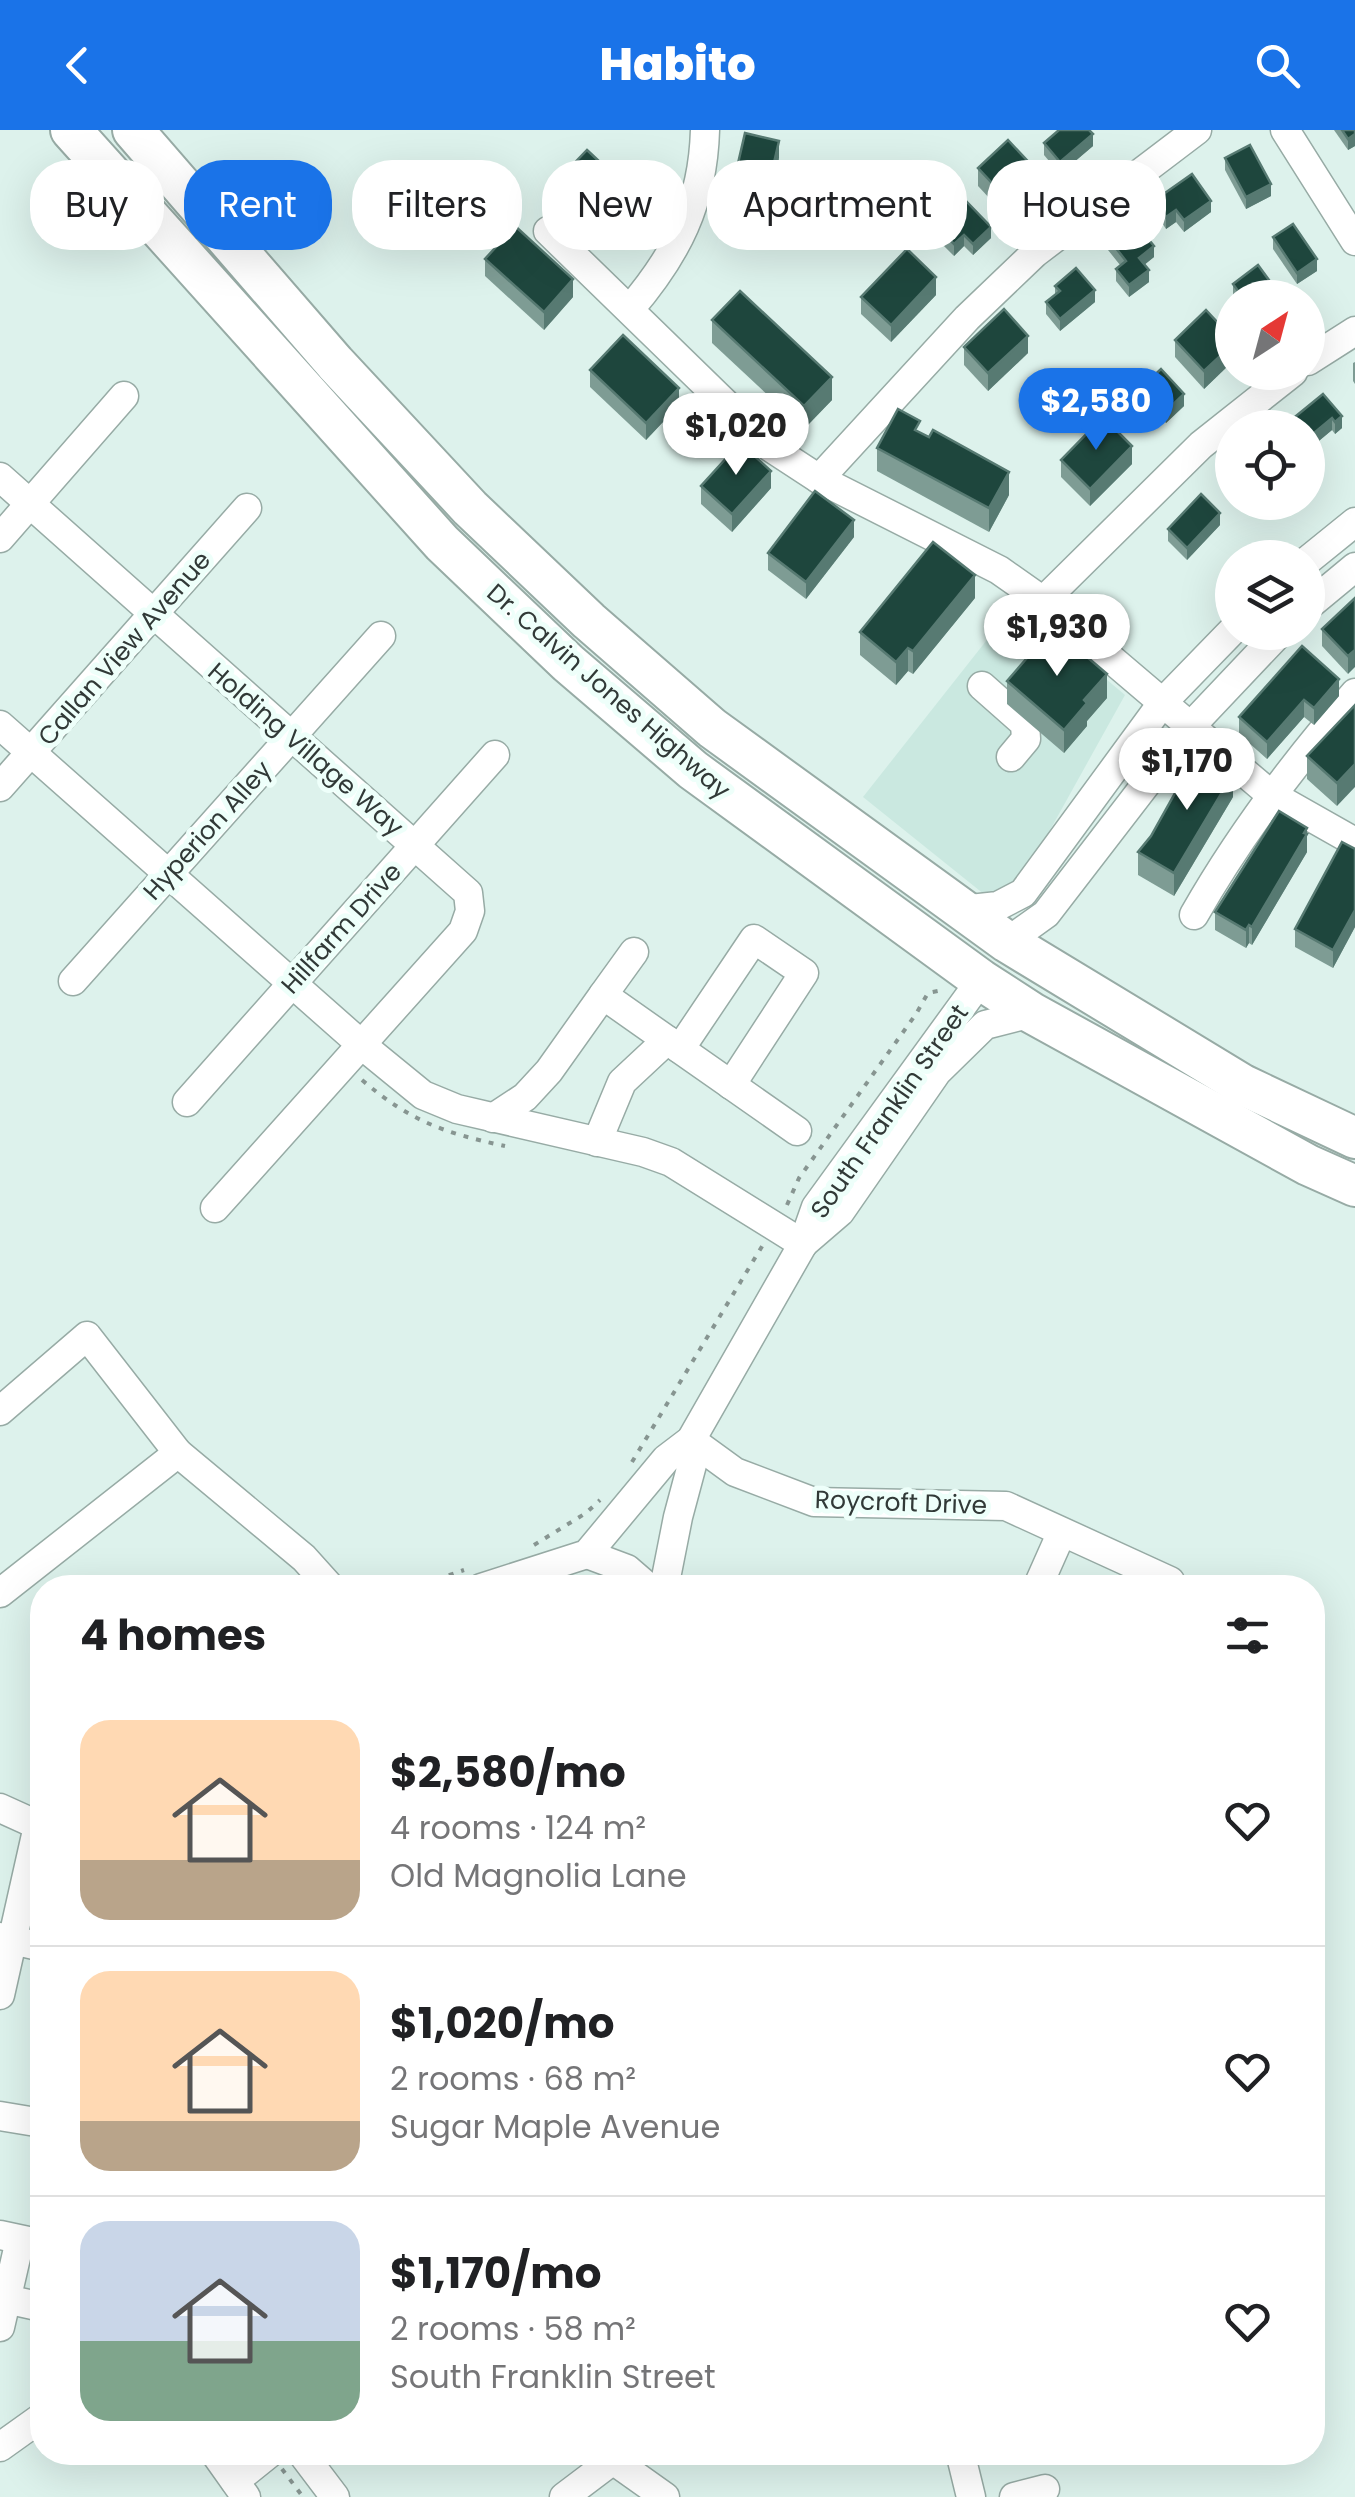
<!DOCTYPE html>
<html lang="en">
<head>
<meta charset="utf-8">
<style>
	:root { --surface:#fff; --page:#f6f6f6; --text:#202124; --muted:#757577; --line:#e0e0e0; --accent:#1a73e8 }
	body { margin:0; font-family:Poppins,sans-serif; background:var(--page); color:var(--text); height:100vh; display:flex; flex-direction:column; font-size:38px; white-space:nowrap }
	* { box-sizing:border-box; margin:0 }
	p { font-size:32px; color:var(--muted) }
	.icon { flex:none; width:55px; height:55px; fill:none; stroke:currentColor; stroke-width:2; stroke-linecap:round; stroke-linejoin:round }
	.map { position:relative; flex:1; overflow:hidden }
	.drawer { position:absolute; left:30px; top:1445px; width:1295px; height:890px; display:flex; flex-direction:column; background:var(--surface); border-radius:40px; box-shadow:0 10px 40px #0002 }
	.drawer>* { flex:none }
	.hud { position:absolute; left:30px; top:30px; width:1295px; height:90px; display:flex; gap:20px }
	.needle { width:65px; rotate:36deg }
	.buttons { position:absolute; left:1215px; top:150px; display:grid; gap:20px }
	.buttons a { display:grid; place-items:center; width:110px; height:110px; border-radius:50%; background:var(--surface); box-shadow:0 10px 40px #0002; font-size:50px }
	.price { position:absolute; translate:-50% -85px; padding:0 22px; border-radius:35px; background:#fff; color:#222; font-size:32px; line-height:65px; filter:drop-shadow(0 2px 5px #0008) }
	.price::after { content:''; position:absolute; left:50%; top:60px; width:30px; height:22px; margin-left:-15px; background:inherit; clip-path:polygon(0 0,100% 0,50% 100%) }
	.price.on { background:var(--accent); color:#fff }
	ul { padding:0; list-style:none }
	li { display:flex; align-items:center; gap:30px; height:250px; padding:0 50px }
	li+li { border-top:2px solid var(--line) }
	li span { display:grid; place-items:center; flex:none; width:280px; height:200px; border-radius:30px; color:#555 }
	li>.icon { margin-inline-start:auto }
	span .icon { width:120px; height:120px; fill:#fffc; stroke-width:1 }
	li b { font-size:42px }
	h2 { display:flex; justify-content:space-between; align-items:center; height:120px; padding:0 50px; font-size:42px }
	.chip { padding:0 35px; border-radius:40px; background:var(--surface); box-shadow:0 10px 40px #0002; font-size:35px; line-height:90px }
	.chip.on { background:var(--accent); color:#fff }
	header { display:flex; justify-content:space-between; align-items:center; height:130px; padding:0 50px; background:var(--accent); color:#fff; font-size:45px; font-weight:800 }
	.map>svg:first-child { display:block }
	.built { fill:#cae8e0 }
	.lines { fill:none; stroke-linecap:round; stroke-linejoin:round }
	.minor-casing { stroke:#97aba5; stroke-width:31 }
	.highway-casing { stroke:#97aba5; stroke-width:44 }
	.path { stroke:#879591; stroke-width:4; stroke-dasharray:5 8; stroke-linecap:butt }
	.minor { stroke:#fff; stroke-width:28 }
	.highway { stroke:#fff; stroke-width:40 }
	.wall { fill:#7e9c94 }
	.shaded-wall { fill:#577a72 }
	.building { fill:#1e463d; stroke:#577a72; stroke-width:2.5 }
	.labels { text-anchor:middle; stroke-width:10; stroke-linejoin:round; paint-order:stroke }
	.street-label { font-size:25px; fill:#313937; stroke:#eefffa }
</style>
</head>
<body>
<header><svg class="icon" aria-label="back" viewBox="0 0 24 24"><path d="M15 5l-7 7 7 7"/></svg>Habito<svg class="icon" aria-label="search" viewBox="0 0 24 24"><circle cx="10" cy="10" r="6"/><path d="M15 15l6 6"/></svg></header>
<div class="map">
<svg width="1355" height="2367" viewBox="0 0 1355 2367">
	<rect width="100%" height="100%" fill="#ddf2ec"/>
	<path class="built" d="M 1016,473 L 1125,565 L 1005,781 L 863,667 Z"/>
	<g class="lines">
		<defs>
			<g id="minor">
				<path d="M 1285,0 L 1355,111"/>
				<path d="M 548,101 L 770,317 L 819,349 L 999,440 L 1043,471 L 1270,664 L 1355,712"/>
				<path d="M 630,179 C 677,124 703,73 705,0"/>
				<path d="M 1308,231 L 1355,201"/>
				<path d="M 0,347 L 468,763 L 470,781 L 463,801 L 215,1078"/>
				<path d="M 819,349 L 967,188 L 1035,123 L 1197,0"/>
				<path d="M 0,408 L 124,266"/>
				<path d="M 1308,430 L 1355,392"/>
				<path d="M 1043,471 L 1201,315 L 1293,242"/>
				<path d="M 1308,476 L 1355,437"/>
				<path d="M 982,556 L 1025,594 L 1026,609 L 1011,627"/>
				<path d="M 0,595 L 363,916 L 423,965 L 457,979 L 643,1022 L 671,1032 L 803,1114"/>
				<path d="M 0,657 L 247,378"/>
				<path d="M 961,780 L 998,776 L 1023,763 L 1163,572 L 1232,501"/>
				<path d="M 1194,785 C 1240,704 1293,634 1355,563"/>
				<path d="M 1007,812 L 1046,784 L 1190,597 L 1280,502"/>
				<path d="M 634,822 L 603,865 L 667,910"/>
				<path d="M 73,851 L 381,506"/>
				<path d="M 680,919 L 754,809 L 804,843 L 731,955"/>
				<path d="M 187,972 L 495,625"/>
				<path d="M 493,988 L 525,967 L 549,941 L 603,865"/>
				<path d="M 597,1012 L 622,952 L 667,910 L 797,1001"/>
				<path d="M 804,1113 L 840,1082 L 937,942 L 985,895 L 1032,883"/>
				<path d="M 0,1281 L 87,1206 L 178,1323 L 304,1428 L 331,1458"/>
				<path d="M 691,1310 L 735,1342 L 814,1372 L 1006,1376 L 1170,1451"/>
				<path d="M 587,1424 L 627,1439 L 649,1458"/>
				<path d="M 481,1458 L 587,1424 L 666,1329 L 691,1310 L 803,1114 L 816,1077 L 981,850"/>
				<path d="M 664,1458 L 678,1387 L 693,1331 L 691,1310"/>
				<path d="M 1037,1458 L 1061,1404"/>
				<path d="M 0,1463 L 178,1323"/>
				<path d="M 0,1678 L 42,1697"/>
				<path d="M 0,1807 L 42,1817"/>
				<path d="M 0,1865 L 38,1696"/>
				<path d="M 0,1986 L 42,1993"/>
				<path d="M 0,2105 L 42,2114"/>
				<path d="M 6,2169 L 42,2177"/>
				<path d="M 0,2197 L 20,2110"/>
				<path d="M 0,2317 L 42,2287"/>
				<path d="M 214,2322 L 246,2367"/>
				<path d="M 301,2322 L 335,2367"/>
				<path d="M 960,2322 L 971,2367"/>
				<path d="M 613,2330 L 665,2367"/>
				<path d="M 235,2351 L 271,2322"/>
				<path d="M 564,2367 L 613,2330 L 617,2322"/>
				<path d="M 1014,2367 L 1045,2359"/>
			</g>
			<g id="highway">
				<path d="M 71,0 L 442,413 L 568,533 L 693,640 L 981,850 L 1032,883 L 1308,1035 L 1355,1056"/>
				<path d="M 133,0 L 335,233 L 470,378 L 589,491 L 712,598 L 1007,812 L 1243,955 L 1355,1008"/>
			</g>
		</defs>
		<use href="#minor" class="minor-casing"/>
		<use href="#highway" class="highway-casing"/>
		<g class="path">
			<path d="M 362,950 C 410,991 444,1003 505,1016"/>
			<path d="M 787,1075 L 799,1048 L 916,884 L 928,863 L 938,861"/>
			<path d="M 632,1332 L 764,1113"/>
			<path d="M 534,1415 L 586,1383 L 600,1370"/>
			<path d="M 412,1458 L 464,1440"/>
			<path d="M 282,2339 L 303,2367"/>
		</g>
		<use href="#minor" class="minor"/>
		<use href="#highway" class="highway"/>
	</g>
	<g class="wall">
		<path d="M 1334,0 L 1355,0 L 1355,16 L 1348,20 Z"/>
		<path d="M 1044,13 L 1093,16 L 1060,44 L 1044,25 Z"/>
		<path d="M 779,28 L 761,107 L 727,99 L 727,81 Z"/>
		<path d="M 1225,28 L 1271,66 L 1246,79 L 1225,40 Z"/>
		<path d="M 978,38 L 1036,57 L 1006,86 L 978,56 Z"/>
		<path d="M 561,47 L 646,92 L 620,120 L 561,64 Z"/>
		<path d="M 1155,70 L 1211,82 L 1184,102 L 1176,92 L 1166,99 L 1155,82 Z"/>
		<path d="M 939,99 L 991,108 L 973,125 L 964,116 L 954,126 L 939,111 Z"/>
		<path d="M 1273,107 L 1317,141 L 1297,154 L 1273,119 Z"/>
		<path d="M 1108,108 L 1154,127 L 1144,135 L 1149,152 L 1129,167 L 1116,151 L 1116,139 L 1120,135 L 1108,120 Z"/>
		<path d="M 485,129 L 573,167 L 544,200 L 485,146 Z"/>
		<path d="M 1233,154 L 1282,168 L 1233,168 Z"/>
		<path d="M 1055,156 L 1095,172 L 1060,201 L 1046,184 L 1046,172 L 1055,165 Z"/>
		<path d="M 936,165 L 891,212 L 861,184 L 861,167 Z"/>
		<path d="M 712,190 L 832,270 L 804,299 L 712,213 Z"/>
		<path d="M 1232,208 L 1232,232 L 1204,259 L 1175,227 L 1175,210 Z"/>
		<path d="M 964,217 L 1028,223 L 988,261 L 964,235 Z"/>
		<path d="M 1355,232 L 1355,254 L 1353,251 L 1353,233 Z"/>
		<path d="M 590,240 L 679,275 L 646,310 L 590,257 Z"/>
		<path d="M 1323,264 L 1342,298 L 1335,304 L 1332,300 L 1308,320 L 1308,298 L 1290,298 L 1290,291 Z"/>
		<path d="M 1133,265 L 1184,276 L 1166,293 L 1156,283 L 1147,292 L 1133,277 Z"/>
		<path d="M 920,302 L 929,307 L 1009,365 L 989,402 L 877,341 L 877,318 Z"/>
		<path d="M 1061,330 L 1132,334 L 1090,376 L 1061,347 Z"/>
		<path d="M 1232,338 L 1232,360 L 1227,354 L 1227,342 Z"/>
		<path d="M 701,356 L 771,358 L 732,402 L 701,374 Z"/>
		<path d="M 1220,395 L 1187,430 L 1168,411 L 1168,399 Z"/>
		<path d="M 854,407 L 806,469 L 768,440 L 768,423 Z"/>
		<path d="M 975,468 L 913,544 L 908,541 L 896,555 L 860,525 L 860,502 Z"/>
		<path d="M 1355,468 L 1348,544 L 1322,516 L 1322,499 Z"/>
		<path d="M 1302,516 L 1339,566 L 1314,595 L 1304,587 L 1267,629 L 1239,604 L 1239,587 Z"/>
		<path d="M 1007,551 L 1107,568 L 1087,591 L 1087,596 L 1064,623 L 1007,574 Z"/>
		<path d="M 1355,575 L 1337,676 L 1307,649 L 1307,626 Z"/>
		<path d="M 1233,667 L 1174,766 L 1138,745 L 1138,722 Z"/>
		<path d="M 1307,698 L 1307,722 L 1252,815 L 1249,813 L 1246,818 L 1215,800 L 1215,782 Z"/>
		<path d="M 1355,719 L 1355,797 L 1333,838 L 1295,817 L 1295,799 Z"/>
	</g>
	<g class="shaded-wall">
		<path d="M 1093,4 L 1093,16 L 1060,44 L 1060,32 Z"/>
		<path d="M 1355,4 L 1355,16 L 1348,20 L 1348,9 Z"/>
		<path d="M 779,11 L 779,28 L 761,107 L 761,89 Z"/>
		<path d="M 1036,40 L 1036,57 L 1006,86 L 1006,68 Z"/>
		<path d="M 1271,54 L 1271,66 L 1246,79 L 1246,67 Z"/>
		<path d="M 1211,71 L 1211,82 L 1184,102 L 1184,90 Z"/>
		<path d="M 646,75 L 646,92 L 620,120 L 620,102 Z"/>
		<path d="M 1176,80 L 1176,92 L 1166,99 L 1166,87 Z"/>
		<path d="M 991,97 L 991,108 L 973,125 L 973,114 Z"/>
		<path d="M 964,105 L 964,116 L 954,126 L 954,114 Z"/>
		<path d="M 1154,116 L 1154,127 L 1139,139 L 1139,128 Z"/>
		<path d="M 1317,129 L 1317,141 L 1297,154 L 1297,143 Z"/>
		<path d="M 1149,140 L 1149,152 L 1129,167 L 1129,155 Z"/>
		<path d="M 936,147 L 936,165 L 891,212 L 891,195 Z"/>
		<path d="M 573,149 L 573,167 L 544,200 L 544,182 Z"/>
		<path d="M 1095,160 L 1095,172 L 1060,201 L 1060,189 Z"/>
		<path d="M 1028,206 L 1028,223 L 988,261 L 988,243 Z"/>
		<path d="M 1232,215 L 1232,232 L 1204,259 L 1204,241 Z"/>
		<path d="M 832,247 L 832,270 L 804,299 L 804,276 Z"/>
		<path d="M 679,258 L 679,275 L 646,310 L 646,293 Z"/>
		<path d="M 1184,264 L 1184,276 L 1166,293 L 1166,281 Z"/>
		<path d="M 1156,271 L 1156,283 L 1147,292 L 1147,280 Z"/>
		<path d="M 1342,286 L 1342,298 L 1335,304 L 1335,292 Z"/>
		<path d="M 1332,288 L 1332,300 L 1308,320 L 1308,308 Z"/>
		<path d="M 1132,316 L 1132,334 L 1090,376 L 1090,359 Z"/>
		<path d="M 771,341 L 771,358 L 732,402 L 732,384 Z"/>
		<path d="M 1009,342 L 1009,365 L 989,402 L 989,378 Z"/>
		<path d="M 1220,383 L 1220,395 L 1187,430 L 1187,418 Z"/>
		<path d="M 854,390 L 854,407 L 806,469 L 806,452 Z"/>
		<path d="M 975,445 L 975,468 L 913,544 L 913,521 Z"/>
		<path d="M 908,518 L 908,541 L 896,555 L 896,532 Z"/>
		<path d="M 1355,520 L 1355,537 L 1348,544 L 1348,526 Z"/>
		<path d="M 1107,544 L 1107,568 L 1087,591 L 1087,596 L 1064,623 L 1064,600 L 1084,570 Z"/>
		<path d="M 1339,549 L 1339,566 L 1314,595 L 1314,578 Z"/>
		<path d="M 1304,570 L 1304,587 L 1267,629 L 1267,612 Z"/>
		<path d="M 1355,634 L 1355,657 L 1337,676 L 1337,653 Z"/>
		<path d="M 1233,644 L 1233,667 L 1174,766 L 1174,743 Z"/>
		<path d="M 1307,698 L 1307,722 L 1252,815 L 1252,797 Z"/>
		<path d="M 1355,780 L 1355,797 L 1333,838 L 1333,820 Z"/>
		<path d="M 1249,795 L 1249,813 L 1246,818 L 1246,800 Z"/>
	</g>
	<g class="building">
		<path d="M 1059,0 L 1089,0 L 1093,4 L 1060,32 L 1044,13 Z"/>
		<path d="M 1342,0 L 1355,0 L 1355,4 L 1348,9 Z"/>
		<path d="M 745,3 L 779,11 L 761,89 L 727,81 Z"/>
		<path d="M 1008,10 L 1036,40 L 1006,68 L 978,38 Z"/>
		<path d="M 1250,15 L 1271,54 L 1246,67 L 1225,28 Z"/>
		<path d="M 587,20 L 646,75 L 620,102 L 561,47 Z"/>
		<path d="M 1192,44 L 1211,71 L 1184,90 L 1176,80 L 1166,87 L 1155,70 Z"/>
		<path d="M 967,72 L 991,97 L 973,114 L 964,105 L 954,114 L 939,99 Z"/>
		<path d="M 1132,89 L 1154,116 L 1139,128 L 1149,140 L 1129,155 L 1116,139 L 1126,131 L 1108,108 Z"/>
		<path d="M 1293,94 L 1317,129 L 1297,143 L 1273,107 Z"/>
		<path d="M 515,96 L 573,149 L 544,182 L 485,129 Z"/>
		<path d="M 907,119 L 936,147 L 891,195 L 861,167 Z"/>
		<path d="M 1258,135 L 1282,168 L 1243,168 L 1233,154 Z"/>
		<path d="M 1076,138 L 1095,160 L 1060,189 L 1046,172 L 1060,161 L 1055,156 Z"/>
		<path d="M 740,161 L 832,247 L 804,276 L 712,190 Z"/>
		<path d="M 1004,179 L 1028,206 L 988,243 L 964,217 Z"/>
		<path d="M 1206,180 L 1232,208 L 1232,215 L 1204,241 L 1175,210 Z"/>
		<path d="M 623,205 L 679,258 L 646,293 L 590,240 Z"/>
		<path d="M 1161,239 L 1184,264 L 1166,281 L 1156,271 L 1147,280 L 1133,265 Z"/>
		<path d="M 1323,264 L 1342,286 L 1335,292 L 1332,288 L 1308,308 L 1308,298 L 1296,298 L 1290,291 Z"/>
		<path d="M 898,279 L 920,291 L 915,300 L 929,307 L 933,300 L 1009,342 L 989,378 L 877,318 Z"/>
		<path d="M 1103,287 L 1132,316 L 1090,359 L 1061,330 Z"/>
		<path d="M 740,313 L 771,341 L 732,384 L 701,356 Z"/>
		<path d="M 815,361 L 854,390 L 806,452 L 768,423 Z"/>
		<path d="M 1201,364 L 1220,383 L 1187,418 L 1168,399 Z"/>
		<path d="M 933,412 L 975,445 L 913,521 L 908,518 L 896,532 L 860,502 Z"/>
		<path d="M 1355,468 L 1355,520 L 1348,526 L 1322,499 Z"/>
		<path d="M 1053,498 L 1107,544 L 1084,570 L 1087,573 L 1064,600 L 1007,551 Z"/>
		<path d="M 1302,516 L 1339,549 L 1314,578 L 1304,570 L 1267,612 L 1239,587 Z"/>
		<path d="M 1355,575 L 1355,634 L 1337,653 L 1307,626 Z"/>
		<path d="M 1198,622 L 1233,644 L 1174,743 L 1138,722 L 1151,706 Z"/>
		<path d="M 1279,681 L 1307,698 L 1304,703 L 1307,704 L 1252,797 L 1249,795 L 1246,800 L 1215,782 Z"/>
		<path d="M 1342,712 L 1355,719 L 1355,780 L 1333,820 L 1295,799 Z"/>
	</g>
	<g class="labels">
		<g class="street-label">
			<text transform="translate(124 518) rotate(-49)" y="9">Callan View Avenue</text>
			<text transform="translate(609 561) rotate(41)" y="9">Dr. Calvin Jones Highway</text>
			<text transform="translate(306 619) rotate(41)" y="9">Holding Village Way</text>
			<text transform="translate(207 700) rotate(-48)" y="9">Hyperion Alley</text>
			<text transform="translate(341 798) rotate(-48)" y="9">Hillfarm Drive</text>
			<text transform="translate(889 981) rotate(-55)" y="9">South Franklin Street</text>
			<text transform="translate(901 1372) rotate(2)" y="9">Roycroft Drive</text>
		</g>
	</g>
</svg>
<div class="buttons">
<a><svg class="needle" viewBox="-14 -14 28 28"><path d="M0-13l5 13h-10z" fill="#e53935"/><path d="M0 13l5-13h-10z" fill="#757577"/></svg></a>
<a><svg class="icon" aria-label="locate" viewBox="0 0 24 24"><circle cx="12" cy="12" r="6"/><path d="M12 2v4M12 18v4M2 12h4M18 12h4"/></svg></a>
<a><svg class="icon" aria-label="layers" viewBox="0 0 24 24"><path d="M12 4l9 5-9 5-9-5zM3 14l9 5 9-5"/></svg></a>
</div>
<b class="price on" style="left:1096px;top:323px">$2,580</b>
<b class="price" style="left:736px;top:348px">$1,020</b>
<b class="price" style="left:1057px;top:549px">$1,930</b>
<b class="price" style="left:1187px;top:683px">$1,170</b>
<div class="hud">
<a class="chip">Buy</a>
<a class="chip on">Rent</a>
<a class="chip">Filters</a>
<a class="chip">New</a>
<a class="chip">Apartment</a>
<a class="chip">House</a>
</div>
<section class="drawer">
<h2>4 homes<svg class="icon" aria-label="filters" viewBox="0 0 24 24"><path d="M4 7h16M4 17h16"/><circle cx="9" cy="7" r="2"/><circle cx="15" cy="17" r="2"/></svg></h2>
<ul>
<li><span style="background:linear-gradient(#ffd9b3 70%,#b9a48a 0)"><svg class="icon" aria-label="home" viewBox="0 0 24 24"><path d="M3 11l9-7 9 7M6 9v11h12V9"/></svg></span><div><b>$2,580/mo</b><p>4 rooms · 124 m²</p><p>Old Magnolia Lane</p></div><svg class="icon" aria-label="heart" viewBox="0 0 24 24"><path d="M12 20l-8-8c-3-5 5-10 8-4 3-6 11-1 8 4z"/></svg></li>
<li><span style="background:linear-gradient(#ffd9b3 75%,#b9a48a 0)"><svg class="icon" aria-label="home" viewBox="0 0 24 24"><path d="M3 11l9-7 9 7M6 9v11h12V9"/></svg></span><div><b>$1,020/mo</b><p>2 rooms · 68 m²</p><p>Sugar Maple Avenue</p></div><svg class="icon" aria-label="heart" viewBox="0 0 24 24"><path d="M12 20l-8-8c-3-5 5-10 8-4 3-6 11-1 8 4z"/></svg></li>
<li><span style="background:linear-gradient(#c9d6e8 60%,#7fa58c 0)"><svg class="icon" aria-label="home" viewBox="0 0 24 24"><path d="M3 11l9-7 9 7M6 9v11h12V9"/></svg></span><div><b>$1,170/mo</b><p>2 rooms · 58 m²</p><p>South Franklin Street</p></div><svg class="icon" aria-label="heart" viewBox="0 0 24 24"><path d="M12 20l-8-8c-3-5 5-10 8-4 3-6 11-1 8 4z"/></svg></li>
</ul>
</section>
</div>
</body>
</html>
